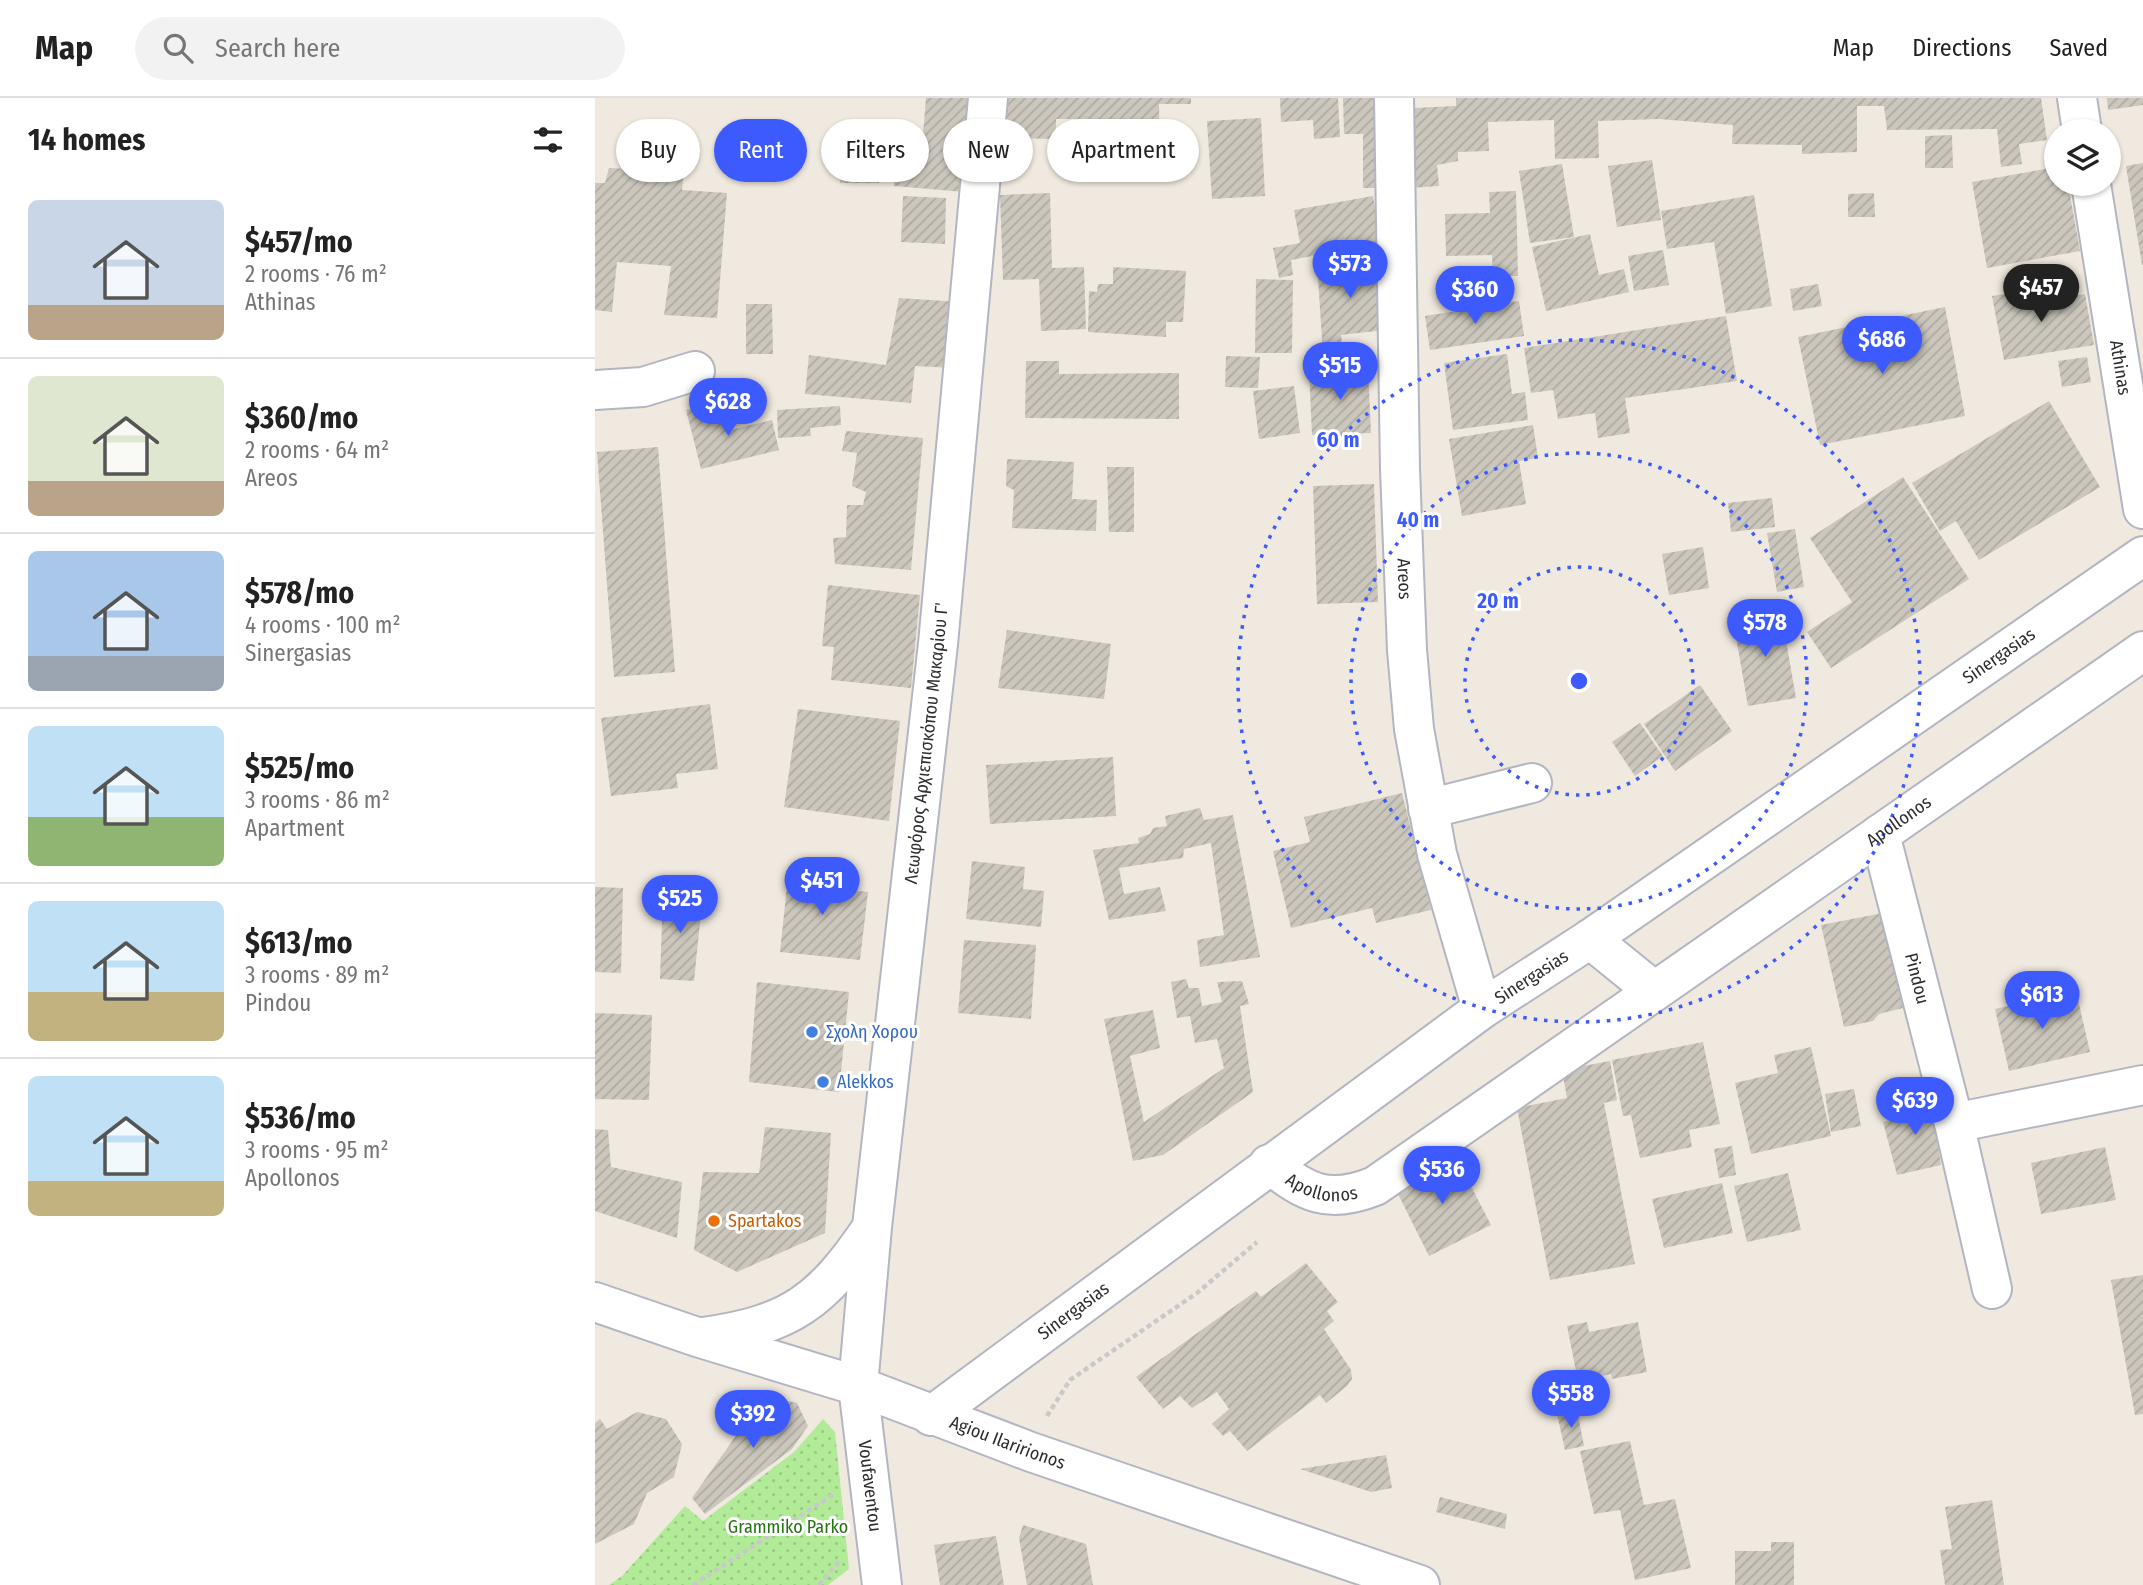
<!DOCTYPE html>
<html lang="en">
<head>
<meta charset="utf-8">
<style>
	:root { --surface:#fff; --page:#f2f2f2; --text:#222; --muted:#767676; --line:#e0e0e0; --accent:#3d5aff }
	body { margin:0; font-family:"Fira Sans Condensed",sans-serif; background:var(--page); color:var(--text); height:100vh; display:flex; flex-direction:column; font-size:26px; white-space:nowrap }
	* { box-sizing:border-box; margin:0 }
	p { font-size:23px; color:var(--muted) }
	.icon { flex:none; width:38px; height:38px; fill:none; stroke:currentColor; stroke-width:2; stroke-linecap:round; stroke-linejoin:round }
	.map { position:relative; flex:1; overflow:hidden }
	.details { display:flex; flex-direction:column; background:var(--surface); width:595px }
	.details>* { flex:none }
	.top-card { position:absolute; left:21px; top:21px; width:665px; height:63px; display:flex; gap:14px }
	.controls { position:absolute; left:1449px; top:21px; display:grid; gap:14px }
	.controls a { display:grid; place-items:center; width:77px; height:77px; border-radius:50%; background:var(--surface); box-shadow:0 2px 5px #0004; font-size:35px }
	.price { position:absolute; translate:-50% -60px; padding:0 16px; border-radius:24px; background:var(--accent); color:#fff; font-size:23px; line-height:46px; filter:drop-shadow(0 2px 4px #0008) }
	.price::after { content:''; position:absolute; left:50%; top:42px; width:21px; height:16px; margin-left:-10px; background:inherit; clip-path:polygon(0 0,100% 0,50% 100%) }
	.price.active { background:#222; color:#fff }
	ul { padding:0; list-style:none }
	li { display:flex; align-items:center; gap:21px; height:175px; padding:0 28px }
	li+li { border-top:2px solid var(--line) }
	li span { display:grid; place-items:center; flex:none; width:196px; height:140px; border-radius:10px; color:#555 }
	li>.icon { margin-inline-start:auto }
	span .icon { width:84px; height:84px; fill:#fffc; stroke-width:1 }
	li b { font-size:30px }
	h2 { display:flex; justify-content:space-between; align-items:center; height:84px; padding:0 28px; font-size:30px }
	.pill { padding:0 24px; border-radius:32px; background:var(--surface); box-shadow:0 2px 5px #0004; font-size:24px; line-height:63px }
	.pill.active { background:var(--accent); color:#fff }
	header { display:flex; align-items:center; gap:42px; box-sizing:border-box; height:98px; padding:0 35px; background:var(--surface); border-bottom:2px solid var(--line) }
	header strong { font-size:33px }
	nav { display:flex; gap:38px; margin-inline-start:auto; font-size:24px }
	.search { width:490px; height:63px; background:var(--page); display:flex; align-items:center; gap:18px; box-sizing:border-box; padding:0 24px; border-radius:38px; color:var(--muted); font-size:26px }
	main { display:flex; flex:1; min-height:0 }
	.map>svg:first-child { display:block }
	.park { fill:url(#park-dots) }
	.building { fill:url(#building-hatch) }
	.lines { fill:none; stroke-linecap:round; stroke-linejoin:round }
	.minor-casing { stroke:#b3b5c2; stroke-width:42 }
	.path { stroke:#c9c9c9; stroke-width:4.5; stroke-dasharray:5 3.5; stroke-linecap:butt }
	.minor { stroke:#fff; stroke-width:38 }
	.ring { fill:none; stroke:#3d5aff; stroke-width:3.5; stroke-dasharray:3.5 7 }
	.shop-dot { fill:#3f7fe0; stroke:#fff; stroke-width:2.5 }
	.food-dot { fill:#e8710a; stroke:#fff; stroke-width:2.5 }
	.labels { text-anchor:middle; stroke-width:6; stroke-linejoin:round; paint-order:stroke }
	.street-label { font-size:18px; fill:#2e2e2e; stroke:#fff }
	.shop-label { font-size:18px; fill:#366cbe; stroke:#fff; text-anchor:start }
	.food-label { font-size:18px; fill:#c56008; stroke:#fff; text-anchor:start }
	.park-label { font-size:18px; fill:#257414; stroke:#fff }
	.centre { fill:#3d5aff; stroke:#fff; stroke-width:3.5 }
	.ring-label { font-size:21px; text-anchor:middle; font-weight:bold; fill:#3d5aff; stroke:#fff; stroke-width:6; stroke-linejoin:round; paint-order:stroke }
</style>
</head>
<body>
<header>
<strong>Map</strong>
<div class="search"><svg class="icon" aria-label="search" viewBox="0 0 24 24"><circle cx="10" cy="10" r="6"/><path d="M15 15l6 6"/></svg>Search here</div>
<nav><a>Map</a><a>Directions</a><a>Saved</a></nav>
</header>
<main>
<section class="details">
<h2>14 homes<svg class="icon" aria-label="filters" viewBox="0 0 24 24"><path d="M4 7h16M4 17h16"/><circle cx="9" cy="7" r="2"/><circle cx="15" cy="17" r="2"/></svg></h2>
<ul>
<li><span style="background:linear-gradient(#c9d6e8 75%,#b9a48a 0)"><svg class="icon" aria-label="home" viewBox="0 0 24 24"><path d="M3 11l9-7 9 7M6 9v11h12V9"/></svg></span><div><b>$457/mo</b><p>2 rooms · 76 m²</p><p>Athinas</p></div></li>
<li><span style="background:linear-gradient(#dfe7d0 75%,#b9a48a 0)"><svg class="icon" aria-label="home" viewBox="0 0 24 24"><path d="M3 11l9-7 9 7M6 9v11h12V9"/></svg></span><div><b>$360/mo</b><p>2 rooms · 64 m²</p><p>Areos</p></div></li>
<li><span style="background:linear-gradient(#a9c7e8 75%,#9aa5b1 0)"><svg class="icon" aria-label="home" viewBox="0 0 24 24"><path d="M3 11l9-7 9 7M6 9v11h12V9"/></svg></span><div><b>$578/mo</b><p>4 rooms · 100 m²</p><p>Sinergasias</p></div></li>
<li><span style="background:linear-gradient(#bfe0f5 65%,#8fb573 0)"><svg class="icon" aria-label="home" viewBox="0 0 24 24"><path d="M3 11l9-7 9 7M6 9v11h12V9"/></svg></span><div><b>$525/mo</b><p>3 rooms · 86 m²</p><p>Apartment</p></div></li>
<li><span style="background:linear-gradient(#bfe0f5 65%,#c2b280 0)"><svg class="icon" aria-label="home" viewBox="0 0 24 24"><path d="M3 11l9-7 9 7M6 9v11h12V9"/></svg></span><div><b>$613/mo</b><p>3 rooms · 89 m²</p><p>Pindou</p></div></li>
<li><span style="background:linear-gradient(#bfe0f5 75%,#c2b280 0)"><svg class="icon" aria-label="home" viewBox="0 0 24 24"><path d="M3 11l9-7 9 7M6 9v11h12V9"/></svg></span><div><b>$536/mo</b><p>3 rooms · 95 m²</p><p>Apollonos</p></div></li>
</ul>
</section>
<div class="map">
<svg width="1548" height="1487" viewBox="0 0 1548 1487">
	<defs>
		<pattern id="park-dots" width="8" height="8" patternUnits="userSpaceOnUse" patternTransform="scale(1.75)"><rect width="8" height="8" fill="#b1eb98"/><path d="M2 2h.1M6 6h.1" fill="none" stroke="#99ca83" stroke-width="1.8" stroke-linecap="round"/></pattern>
		<pattern id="building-hatch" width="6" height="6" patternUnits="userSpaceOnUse" patternTransform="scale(1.75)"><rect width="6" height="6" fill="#cbc7bd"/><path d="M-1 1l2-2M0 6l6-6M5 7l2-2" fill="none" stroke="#afaba3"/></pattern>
	</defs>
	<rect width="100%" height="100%" fill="#f0e9df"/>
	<path class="park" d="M 228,1321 L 240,1334 L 254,1471 L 233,1487 L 14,1487 L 27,1478 L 90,1408 L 108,1423 L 199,1354 Z"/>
	<g class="building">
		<path d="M 331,0 L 379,0 L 369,94 L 299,88 L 301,62 L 326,61 Z"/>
		<path d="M 412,0 L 596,0 L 596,6 L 564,6 L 565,63 L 537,64 L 538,48 L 479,49 L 479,21 L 461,21 L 461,41 L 411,40 Z"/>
		<path d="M 685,0 L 743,0 L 745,39 L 719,41 L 718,22 L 686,24 Z"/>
		<path d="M 748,0 L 790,0 L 791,90 L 768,90 L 768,36 L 749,36 Z"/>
		<path d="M 861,0 L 1446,0 L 1452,42 L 1424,46 L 1427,66 L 1406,69 L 1402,31 L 1292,32 L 1289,8 L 1262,8 L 1262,54 L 1207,56 L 1207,47 L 1137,46 L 1138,27 L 1064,21 L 1003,23 L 1004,60 L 960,61 L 959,22 L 893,24 L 894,53 L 863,54 L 863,63 L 842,67 L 844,88 L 814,90 L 810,27 L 819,10 L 861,8 Z"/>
		<path d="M 1512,0 L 1548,0 L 1548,7 L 1513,12 Z"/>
		<path d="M 666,20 L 670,98 L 617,101 L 612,23 Z"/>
		<path d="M 1357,37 L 1358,70 L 1330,70 L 1330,38 Z"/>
		<path d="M 244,58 L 284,58 L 284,85 L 245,85 Z"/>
		<path d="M 1057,62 L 1066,122 L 1022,129 L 1013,68 Z"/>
		<path d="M 1548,65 L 1548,167 L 1547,167 L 1531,68 Z"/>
		<path d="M 967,66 L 979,139 L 935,145 L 924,73 Z"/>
		<path d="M 1461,69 L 1461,86 L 1473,86 L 1485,153 L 1392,170 L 1377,84 Z"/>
		<path d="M 14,70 L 89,74 L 87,92 L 132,95 L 122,220 L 69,217 L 76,168 L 22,164 L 17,214 L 0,212 L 0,85 L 10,85 Z"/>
		<path d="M 921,93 L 923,178 L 898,178 L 897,157 L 851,158 L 850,116 L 895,115 L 894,94 Z"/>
		<path d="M 455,95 L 457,170 L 489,169 L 491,231 L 446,233 L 444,181 L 408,182 L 405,97 Z"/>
		<path d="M 1279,95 L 1280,119 L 1253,119 L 1253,96 Z"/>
		<path d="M 1159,97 L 1177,208 L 1131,216 L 1119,144 L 1072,151 L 1066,113 Z"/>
		<path d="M 308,98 L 351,100 L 350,146 L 306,144 Z"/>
		<path d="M 778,98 L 786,145 L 696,162 L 698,177 L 684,180 L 678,150 L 705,145 L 699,112 Z"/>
		<path d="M 995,136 L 1004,177 L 1029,171 L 1034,194 L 951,213 L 937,149 Z"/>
		<path d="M 1068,152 L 1074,187 L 1039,193 L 1033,158 Z"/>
		<path d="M 785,158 L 790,232 L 746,237 L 748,254 L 728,257 L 722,165 Z"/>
		<path d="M 518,169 L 591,173 L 588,224 L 571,224 L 571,239 L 493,234 L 494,193 L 502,194 L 503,186 L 518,186 Z"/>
		<path d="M 661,181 L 698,182 L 697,255 L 660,255 Z"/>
		<path d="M 1223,186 L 1227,208 L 1198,213 L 1195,191 Z"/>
		<path d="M 1435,192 L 1437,205 L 1490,196 L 1499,247 L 1409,262 L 1397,198 Z"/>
		<path d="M 304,200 L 366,204 L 358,270 L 320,268 L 316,305 L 210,296 L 214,257 L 291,267 Z"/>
		<path d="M 924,203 L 929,238 L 835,252 L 830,218 Z"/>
		<path d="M 151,206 L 177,206 L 178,256 L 151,256 Z"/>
		<path d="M 1350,209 L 1370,318 L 1225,347 L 1203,239 Z"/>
		<path d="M 1131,218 L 1142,283 L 1030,300 L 1035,335 L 1003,340 L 1000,315 L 963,321 L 958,292 L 936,295 L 929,250 Z"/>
		<path d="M 912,256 L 917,296 L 930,294 L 933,322 L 858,332 L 849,265 Z"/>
		<path d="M 631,258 L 665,259 L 663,290 L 630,289 Z"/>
		<path d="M 1492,259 L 1496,284 L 1467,289 L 1463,263 Z"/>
		<path d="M 431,263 L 464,263 L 464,276 L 584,275 L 584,321 L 430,320 Z"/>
		<path d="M 773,270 L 776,335 L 717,337 L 714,273 Z"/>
		<path d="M 699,288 L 705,335 L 664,341 L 658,293 Z"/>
		<path d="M 1454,303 L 1505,389 L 1384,462 L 1361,423 L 1345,433 L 1317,385 Z"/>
		<path d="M 124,304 L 131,333 L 177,322 L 184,352 L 106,371 L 91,312 Z"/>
		<path d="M 245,308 L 246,327 L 215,330 L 216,338 L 183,340 L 182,312 Z"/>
		<path d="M 938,327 L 943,360 L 924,363 L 931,406 L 867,418 L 854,341 Z"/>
		<path d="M 251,333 L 328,340 L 316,472 L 240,466 L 238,440 L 251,439 L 252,407 L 268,407 L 271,394 L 257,388 L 262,355 L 247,353 Z"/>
		<path d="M 63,349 L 80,574 L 19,579 L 2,354 Z"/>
		<path d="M 412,361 L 479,364 L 477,401 L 502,402 L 501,433 L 417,430 L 419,392 L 411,388 Z"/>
		<path d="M 512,369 L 539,369 L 539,434 L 514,434 Z"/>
		<path d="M 1308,379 L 1374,481 L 1236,570 L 1212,534 L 1257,504 L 1215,440 Z"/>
		<path d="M 779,386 L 783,504 L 722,506 L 718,388 Z"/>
		<path d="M 1177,400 L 1180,429 L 1136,434 L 1133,405 Z"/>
		<path d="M 1200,431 L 1209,489 L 1182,494 L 1172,435 Z"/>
		<path d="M 1108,449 L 1114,490 L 1074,497 L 1067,456 Z"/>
		<path d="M 233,487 L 325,497 L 316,590 L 236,582 L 239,549 L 227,548 Z"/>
		<path d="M 1186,514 L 1201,600 L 1153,608 L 1138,522 Z"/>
		<path d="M 412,532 L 516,546 L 509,601 L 403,590 Z"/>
		<path d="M 1105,587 L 1137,633 L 1080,673 L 1049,626 Z"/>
		<path d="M 115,606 L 123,671 L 81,676 L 83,690 L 16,698 L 6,620 Z"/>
		<path d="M 203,611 L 305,623 L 294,723 L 189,709 Z"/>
		<path d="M 1045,625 L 1068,658 L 1040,678 L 1017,644 Z"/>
		<path d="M 518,659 L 521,718 L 395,726 L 391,667 Z"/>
		<path d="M 807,695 L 836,812 L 781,825 L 777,810 L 696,830 L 678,753 L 715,744 L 709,719 Z"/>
		<path d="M 605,710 L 609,722 L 638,717 L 665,859 L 605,869 L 602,842 L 629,837 L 616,745 L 589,751 L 588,760 L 524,770 L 529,796 L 565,789 L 571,813 L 514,822 L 498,752 L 544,745 L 543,740 L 555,736 L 558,730 L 572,728 L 570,718 Z"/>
		<path d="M 377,763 L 430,769 L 428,791 L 449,793 L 446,829 L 371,821 Z"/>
		<path d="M 194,769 L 233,773 L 231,789 L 273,794 L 265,862 L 185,854 Z"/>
		<path d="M 0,789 L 28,790 L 26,875 L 0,874 Z"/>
		<path d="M 68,795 L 108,795 L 99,883 L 65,881 Z"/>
		<path d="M 1288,815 L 1308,910 L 1284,916 L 1278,923 L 1249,929 L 1226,827 Z"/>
		<path d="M 369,842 L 441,847 L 436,921 L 363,915 Z"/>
		<path d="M 591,881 L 594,890 L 604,890 L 607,908 L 627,904 L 622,884 L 647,883 L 654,906 L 645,908 L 658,994 L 568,1057 L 538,1063 L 509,921 L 558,912 L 565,950 L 535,958 L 549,1024 L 629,970 L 622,941 L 600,945 L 595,918 L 582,920 L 576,884 Z"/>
		<path d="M 162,884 L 254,894 L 244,994 L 154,984 Z"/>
		<path d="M 1481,893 L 1495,954 L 1414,973 L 1400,911 Z"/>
		<path d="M 0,915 L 57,917 L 54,1002 L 0,1001 Z"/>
		<path d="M 1108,944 L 1125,1026 L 1094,1032 L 1097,1049 L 1045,1060 L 1036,1017 L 1028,1018 L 1017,962 Z"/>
		<path d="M 1216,949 L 1236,1038 L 1156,1056 L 1140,985 L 1183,975 L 1179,957 Z"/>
		<path d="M 1015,963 L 1022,1002 L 1009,1005 L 1040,1166 L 955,1182 L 922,1010 L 972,1000 L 967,972 Z"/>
		<path d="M 1259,991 L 1266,1028 L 1236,1034 L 1230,996 Z"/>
		<path d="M 1339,1001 L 1349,1044 L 1343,1046 L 1346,1067 L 1302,1077 L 1288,1024 L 1302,1021 L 1300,1008 Z"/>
		<path d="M 170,1029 L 236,1035 L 230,1135 L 142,1174 L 99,1152 L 108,1074 L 164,1075 Z"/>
		<path d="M 0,1031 L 13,1032 L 16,1069 L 87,1084 L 82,1140 L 0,1113 Z"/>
		<path d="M 1137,1048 L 1141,1077 L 1124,1080 L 1119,1051 Z"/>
		<path d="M 1510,1049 L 1521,1102 L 1446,1116 L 1436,1065 Z"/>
		<path d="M 860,1057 L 896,1127 L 834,1158 L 799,1088 Z"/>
		<path d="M 1193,1075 L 1206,1132 L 1152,1144 L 1139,1088 Z"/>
		<path d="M 1127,1085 L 1138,1135 L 1069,1150 L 1057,1101 Z"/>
		<path d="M 711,1165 L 743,1204 L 732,1213 L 739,1223 L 729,1231 L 756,1272 L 757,1281 L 752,1288 L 731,1305 L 725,1297 L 652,1353 L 635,1333 L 628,1338 L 617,1326 L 634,1311 L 622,1294 L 597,1310 L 585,1298 L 568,1311 L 541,1279 L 661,1193 L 666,1199 Z"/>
		<path d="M 1548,1177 L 1548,1316 L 1540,1317 L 1516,1182 Z"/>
		<path d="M 992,1224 L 994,1234 L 1043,1224 L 1052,1274 L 1017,1281 L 1016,1276 L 1001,1279 L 1003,1290 L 985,1293 L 972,1228 Z"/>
		<path d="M 169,1298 L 202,1305 L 213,1328 L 197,1351 L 110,1416 L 97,1400 Z"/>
		<path d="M 982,1312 L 989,1348 L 970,1352 L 962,1316 Z"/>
		<path d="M 42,1314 L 71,1321 L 87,1346 L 79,1379 L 52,1395 L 39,1426 L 0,1446 L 0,1325 L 5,1321 L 12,1331 Z"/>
		<path d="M 1035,1343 L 1049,1407 L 1080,1401 L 1096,1470 L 1040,1482 L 1025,1412 L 999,1416 L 985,1353 Z"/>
		<path d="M 791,1357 L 797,1390 L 776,1394 L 705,1371 Z"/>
		<path d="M 845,1399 L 912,1416 L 910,1431 L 841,1414 Z"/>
		<path d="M 1397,1402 L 1409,1487 L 1350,1487 L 1345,1452 L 1357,1451 L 1350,1409 Z"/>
		<path d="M 428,1427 L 491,1446 L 498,1487 L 432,1487 L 424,1440 Z"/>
		<path d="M 401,1438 L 409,1487 L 345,1487 L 339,1447 Z"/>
		<path d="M 1176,1444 L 1199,1444 L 1199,1487 L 1140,1487 L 1140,1453 L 1176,1453 Z"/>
	</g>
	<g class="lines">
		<defs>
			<g id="minor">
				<path id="s1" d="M 799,0 L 805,371 L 812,552 L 819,631 L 842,756 L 887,911"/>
				<path d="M 1482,0 L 1487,33"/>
				<path id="s2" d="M 1496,86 L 1548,411"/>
				<path d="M 0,292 L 48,289 L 100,273"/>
				<path d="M 833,711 L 937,685"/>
				<path id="s3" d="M 1285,736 L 1359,1025 L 1397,1191"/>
				<path d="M 995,841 L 1058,892"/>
				<path d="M 1359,1025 L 1548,987"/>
				<path id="s4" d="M 674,1066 C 711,1095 733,1107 780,1088 L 1548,553"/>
				<path id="s5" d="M 0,1204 L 102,1239 L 263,1288 L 436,1354 L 825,1487"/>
				<path d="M 108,1239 C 196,1227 227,1203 276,1131"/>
				<path id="s6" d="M 336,1318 L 887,911 L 995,841 L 1548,458"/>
				<path id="s7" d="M 287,1487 L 263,1288 L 277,1129 L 343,546 L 393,0"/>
			</g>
		</defs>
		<use href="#minor" class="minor-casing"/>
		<g class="path">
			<path d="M 452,1318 L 475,1282 L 602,1195 L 662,1144"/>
			<path d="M 98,1487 L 239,1396"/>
			<path d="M 224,1487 L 246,1461"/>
		</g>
		<use href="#minor" class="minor"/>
	</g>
	<g class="ring">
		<circle cx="984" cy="583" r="114"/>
		<circle cx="984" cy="583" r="228"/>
		<circle cx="984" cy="583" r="341"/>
	</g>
	<g class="shop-dot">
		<circle cx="217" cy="934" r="7"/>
		<circle cx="228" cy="984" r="7"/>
	</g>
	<circle class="food-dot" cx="119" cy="1123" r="7"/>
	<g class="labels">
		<g class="street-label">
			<text dy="6" stroke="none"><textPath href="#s2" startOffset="186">Athinas</textPath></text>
			<text dy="6" stroke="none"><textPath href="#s1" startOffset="481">Areos</textPath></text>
			<text dy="6" stroke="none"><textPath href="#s6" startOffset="1311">Sinergasias</textPath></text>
			<text dy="6" stroke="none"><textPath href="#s7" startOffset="847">Λεωφόρος Αρχιεπισκόπου Μακαρίου Γ'</textPath></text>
			<text dy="6" stroke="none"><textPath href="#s4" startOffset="754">Apollonos</textPath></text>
			<text dy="6" stroke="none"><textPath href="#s6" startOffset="744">Sinergasias</textPath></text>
			<text dy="6" stroke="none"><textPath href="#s3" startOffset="149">Pindou</textPath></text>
			<text dy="6" stroke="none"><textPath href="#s4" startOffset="60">Apollonos</textPath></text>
			<text dy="6" stroke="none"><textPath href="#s6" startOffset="177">Sinergasias</textPath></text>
			<text dy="6" stroke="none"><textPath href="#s5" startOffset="436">Agiou Ilaririonos</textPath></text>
			<text transform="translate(275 1388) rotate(83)" y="6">Voufaventou</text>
		</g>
		<g class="shop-label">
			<text x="231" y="940">Σχολη Χορου</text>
			<text x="242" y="990">Alekkos</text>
		</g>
		<g class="food-label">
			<text x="133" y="1129">Spartakos</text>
		</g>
		<g class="park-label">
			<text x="193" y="1435">Grammiko Parko</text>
		</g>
	</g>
	<circle cx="984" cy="583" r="10" class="centre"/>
	<g class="ring-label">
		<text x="743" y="349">60 m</text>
		<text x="823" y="429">40 m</text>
		<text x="903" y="510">20 m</text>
	</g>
</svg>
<div class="controls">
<a><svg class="icon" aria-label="layers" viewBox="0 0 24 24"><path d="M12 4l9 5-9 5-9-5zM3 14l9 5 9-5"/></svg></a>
</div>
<b class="price" style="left:755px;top:202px">$573</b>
<b class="price active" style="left:1446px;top:226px">$457</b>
<b class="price" style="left:880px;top:228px">$360</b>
<b class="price" style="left:1287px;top:278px">$686</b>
<b class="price" style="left:745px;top:304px">$515</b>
<b class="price" style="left:133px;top:340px">$628</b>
<b class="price" style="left:1170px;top:561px">$578</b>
<b class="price" style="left:227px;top:819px">$451</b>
<b class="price" style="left:85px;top:837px">$525</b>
<b class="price" style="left:1447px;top:933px">$613</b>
<b class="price" style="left:1320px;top:1039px">$639</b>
<b class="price" style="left:847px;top:1108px">$536</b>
<b class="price" style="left:976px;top:1332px">$558</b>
<b class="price" style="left:158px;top:1352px">$392</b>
<div class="top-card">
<a class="pill">Buy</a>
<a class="pill active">Rent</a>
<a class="pill">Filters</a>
<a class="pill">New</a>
<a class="pill">Apartment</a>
</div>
</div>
</main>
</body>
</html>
